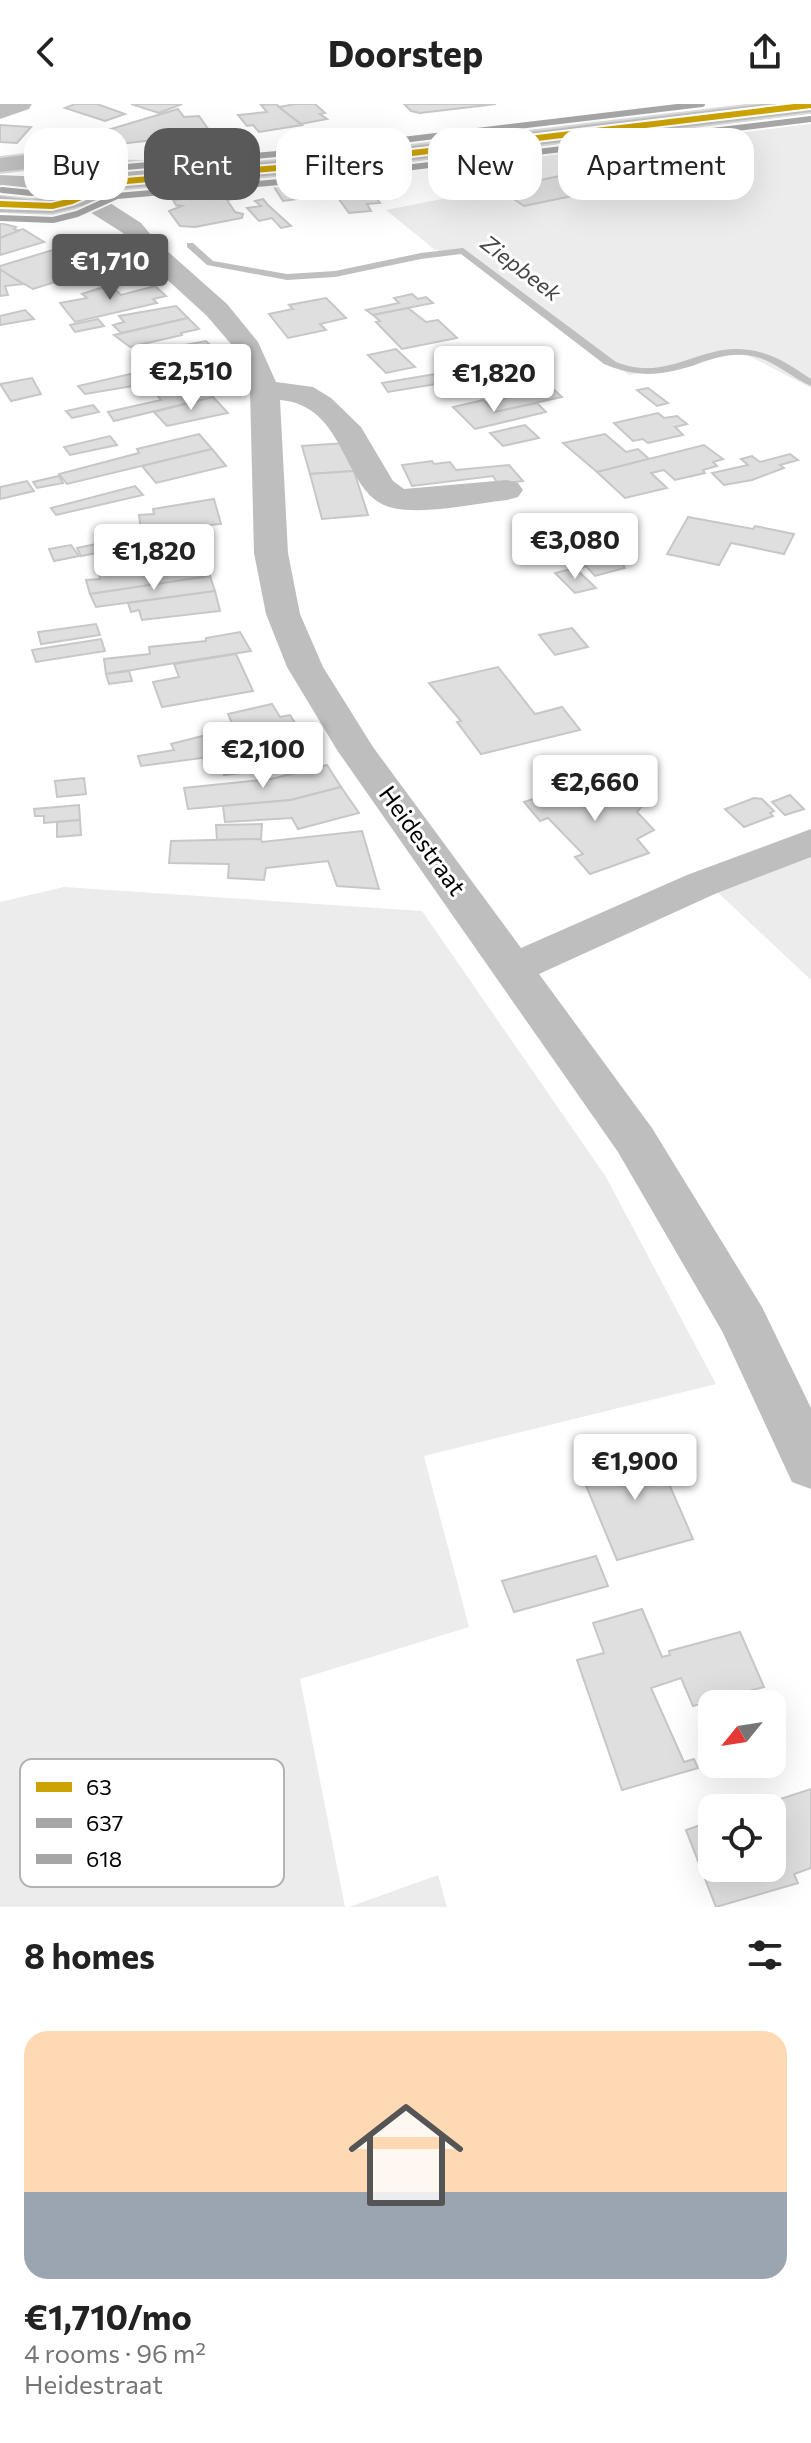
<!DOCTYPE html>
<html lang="en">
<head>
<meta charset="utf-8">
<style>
	:root { --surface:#fff; --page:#f6f6f6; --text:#222; --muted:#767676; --accent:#595959 }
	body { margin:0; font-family:Commissioner,sans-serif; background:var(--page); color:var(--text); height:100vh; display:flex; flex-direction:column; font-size:30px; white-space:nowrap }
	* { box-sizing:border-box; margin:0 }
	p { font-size:26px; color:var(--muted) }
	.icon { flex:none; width:44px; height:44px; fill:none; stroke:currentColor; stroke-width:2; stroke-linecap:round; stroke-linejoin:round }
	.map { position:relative; height:1803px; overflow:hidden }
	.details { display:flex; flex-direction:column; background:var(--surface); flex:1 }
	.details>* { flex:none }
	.top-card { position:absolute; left:24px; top:24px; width:764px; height:72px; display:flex; gap:16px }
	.needle { width:52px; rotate:240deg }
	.buttons { position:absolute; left:698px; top:1586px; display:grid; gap:16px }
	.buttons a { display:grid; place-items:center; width:88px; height:88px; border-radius:16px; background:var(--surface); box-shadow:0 8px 32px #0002; font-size:40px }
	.price { position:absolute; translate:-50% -68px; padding:0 18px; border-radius:8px; background:#fff; color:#222; font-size:26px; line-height:52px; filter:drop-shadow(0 2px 4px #0008) }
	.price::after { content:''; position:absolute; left:50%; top:48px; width:24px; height:18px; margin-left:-12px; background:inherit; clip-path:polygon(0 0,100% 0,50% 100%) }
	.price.on { background:var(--accent); color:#fff }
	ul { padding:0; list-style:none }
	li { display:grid; align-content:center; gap:16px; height:424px; padding:0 24px }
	li span { display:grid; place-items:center; height:248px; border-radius:24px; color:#555 }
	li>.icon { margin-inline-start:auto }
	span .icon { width:144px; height:144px; fill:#fffc; stroke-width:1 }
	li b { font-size:34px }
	h2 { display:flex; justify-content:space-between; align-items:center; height:96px; padding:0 24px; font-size:34px }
	.chip { padding:0 28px; border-radius:24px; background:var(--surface); box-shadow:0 8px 32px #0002; font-size:28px; line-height:72px }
	.chip.on { background:var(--accent); color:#fff }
	header { display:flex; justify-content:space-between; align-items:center; height:104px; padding:0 24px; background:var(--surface); font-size:36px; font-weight:700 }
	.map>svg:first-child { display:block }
	.green { fill:#ececec }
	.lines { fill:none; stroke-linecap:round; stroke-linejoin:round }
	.stream { fill:#bfbfbf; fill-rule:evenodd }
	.building { fill:#dfdfdf; stroke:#c7c7c7; stroke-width:2 }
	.major-casing { stroke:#dbdbdb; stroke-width:4 }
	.minor { fill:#bebebe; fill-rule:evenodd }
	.major { fill:#bebebe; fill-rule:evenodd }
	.bus-1-casing { stroke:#fff; stroke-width:10 }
	.bus-2-casing { stroke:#fff; stroke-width:10 }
	.bus-3-casing { stroke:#fff; stroke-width:10 }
	.bus-1 { stroke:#cca300; stroke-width:6 }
	.bus-2 { stroke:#a6a6a6; stroke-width:6 }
	.bus-3 { stroke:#a6a6a6; stroke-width:6 }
	.labels { text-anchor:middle; stroke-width:6; stroke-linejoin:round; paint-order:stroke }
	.far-water-label { font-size:22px; font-style:italic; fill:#444; stroke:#fff }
	.street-label { font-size:24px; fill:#000; stroke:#fff }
	.key { fill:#fff; stroke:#b2b2b2; stroke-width:2 }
	.key-label { font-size:22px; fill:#000 }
</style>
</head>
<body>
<header><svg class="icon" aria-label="back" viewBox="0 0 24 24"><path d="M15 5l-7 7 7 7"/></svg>Doorstep<svg class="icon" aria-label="share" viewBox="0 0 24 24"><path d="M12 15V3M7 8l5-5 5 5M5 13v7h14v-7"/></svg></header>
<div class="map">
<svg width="811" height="1803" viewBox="0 0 811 1803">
	<rect width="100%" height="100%" fill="#fff"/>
	<g class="green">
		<path d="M 673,4 L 682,11 L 218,65 L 162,70 L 160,65 Z"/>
		<path d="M 811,18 L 811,284 L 747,251 L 725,251 L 629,271 L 466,149 L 435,146 L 386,106 L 452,93 L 425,58 L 650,32 L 725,29 Z"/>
		<path d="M 811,746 L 811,876 L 713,784 Z"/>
		<path d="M 64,783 L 422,807 L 606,1073 L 716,1280 L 424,1352 L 469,1523 L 300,1575 L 345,1803 L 0,1803 L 0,798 Z"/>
		<path d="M 438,1771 L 447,1803 L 349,1803 Z"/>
	</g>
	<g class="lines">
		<path class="stream" d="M 187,139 L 193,139 L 213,157 L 287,170 L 335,167 L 421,149 L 463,144 L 616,258 C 669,279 701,238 749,246 C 773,249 792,262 811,275 L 811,282 C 788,272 770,252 744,251 C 727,250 711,255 695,261 C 660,272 638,274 604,260 L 461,150 L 421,155 L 335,173 L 287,176 L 207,161 L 187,143 Z"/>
	</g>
	<g class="building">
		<path d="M 75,0 L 97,0 L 125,10 L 105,17 L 65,4 Z"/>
		<path d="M 131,0 L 182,0 L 159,9 Z"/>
		<path d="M 276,0 L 302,21 L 259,28 L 253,21 L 247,22 L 238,11 L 267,8 L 261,1 Z"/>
		<path d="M 295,0 L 315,0 L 325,9 L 320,10 L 327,15 L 301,20 L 279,3 Z"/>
		<path d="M 404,0 L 496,0 L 420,9 L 411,7 Z"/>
		<path d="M 178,5 L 184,13 L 199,12 L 211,29 L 197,31 L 194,36 L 182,41 L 154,36 L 102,42 L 94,30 Z"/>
		<path d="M 0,21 L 31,23 L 17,39 L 0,38 Z"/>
		<path d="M 578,68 L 606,85 L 524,102 L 499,85 Z"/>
		<path d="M 348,69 L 357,82 L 372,81 L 380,92 L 375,92 L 380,99 L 367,100 L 371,107 L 349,109 L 322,72 Z"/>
		<path d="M 322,72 L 335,90 L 283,97 L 271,78 Z"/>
		<path d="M 236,89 L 239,94 L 227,96 L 235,108 L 243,110 L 242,114 L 195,123 L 180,122 L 169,107 L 182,102 L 176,101 L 173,96 Z"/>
		<path d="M 263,95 L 268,101 L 291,122 L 281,124 L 272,114 L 259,117 L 247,104 L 261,102 L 255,97 Z"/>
		<path d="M 0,119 L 16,123 L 14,125 L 20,127 L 0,134 Z"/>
		<path d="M 23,125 L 44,138 L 0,151 L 0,134 Z"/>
		<path d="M 56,145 L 93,166 L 33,185 L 0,166 L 0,162 Z"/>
		<path d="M 0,166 L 1,166 L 23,180 L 5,182 L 8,191 L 0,192 Z"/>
		<path d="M 110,181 L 121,191 L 155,182 L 166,192 L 153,195 L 157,199 L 75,218 L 60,199 L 87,194 L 82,190 Z"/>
		<path d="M 412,190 L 418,195 L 426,193 L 433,199 L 373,211 L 366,206 L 399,199 L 394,194 Z"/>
		<path d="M 326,194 L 346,214 L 320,220 L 326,226 L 288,234 L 269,210 L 293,205 L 289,201 Z"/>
		<path d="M 176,202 L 188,214 L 121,229 L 113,221 L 124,218 L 119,212 Z"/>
		<path d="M 408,204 L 426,218 L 438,216 L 457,234 L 402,245 L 376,218 L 380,217 L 373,211 Z"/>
		<path d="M 25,206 L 34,215 L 0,221 L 0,212 Z"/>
		<path d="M 188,214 L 199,225 L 181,229 L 182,231 L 130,243 L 114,231 Z"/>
		<path d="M 98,215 L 104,222 L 75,228 L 70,221 Z"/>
		<path d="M 206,237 L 218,249 L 178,258 L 172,251 L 149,256 L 143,249 Z"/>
		<path d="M 396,245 L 415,263 L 386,269 L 368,251 Z"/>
		<path d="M 182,258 L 197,274 L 155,284 L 151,279 L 85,290 L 78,282 Z"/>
		<path d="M 435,270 L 442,279 L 388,288 L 382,279 Z"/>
		<path d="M 32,274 L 41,290 L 11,297 L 0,280 Z"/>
		<path d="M 201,281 L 213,293 L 114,317 L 108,308 L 161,296 L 157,291 Z"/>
		<path d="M 552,284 L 562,293 L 495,308 L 485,298 Z"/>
		<path d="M 648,284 L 668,299 L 657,302 L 637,286 Z"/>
		<path d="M 213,293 L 228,309 L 167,322 L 154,308 Z"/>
		<path d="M 483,296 L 495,308 L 537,299 L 546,308 L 475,325 L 453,303 Z"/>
		<path d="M 93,301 L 99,308 L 72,314 L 66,307 Z"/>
		<path d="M 658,309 L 664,314 L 677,312 L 687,320 L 675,323 L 683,331 L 648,339 L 643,335 L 633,337 L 614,319 Z"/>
		<path d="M 525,321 L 539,334 L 503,342 L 490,329 Z"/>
		<path d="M 199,330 L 212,345 L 67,380 L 59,370 L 139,349 L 137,345 Z"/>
		<path d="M 605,330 L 626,348 L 638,345 L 649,355 L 597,368 L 563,339 Z"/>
		<path d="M 110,332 L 117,341 L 70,351 L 64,343 Z"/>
		<path d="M 346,339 L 354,367 L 310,370 L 302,342 Z"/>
		<path d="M 704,341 L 723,355 L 713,358 L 717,362 L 703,366 L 705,369 L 675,376 L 664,366 L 651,369 L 667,384 L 625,394 L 597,368 Z"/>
		<path d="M 212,345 L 226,362 L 156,379 L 142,362 Z"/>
		<path d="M 790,350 L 798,356 L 780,361 L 784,364 L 752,376 L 724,381 L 712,369 L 748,361 L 741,355 L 752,352 L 760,358 Z"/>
		<path d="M 432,357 L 434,360 L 450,358 L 456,366 L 509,361 L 523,377 L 498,380 L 493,372 L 412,382 L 402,361 Z"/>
		<path d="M 354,367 L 368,411 L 322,415 L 310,370 Z"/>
		<path d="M 59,372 L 63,379 L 37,384 L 33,378 Z"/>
		<path d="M 27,377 L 34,387 L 0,395 L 0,383 Z"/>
		<path d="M 135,382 L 143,391 L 56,411 L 51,404 Z"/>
		<path d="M 214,395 L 221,420 L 143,428 L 197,424 L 198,430 L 114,444 L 107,432 L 141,426 L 139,411 L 154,410 L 153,405 Z"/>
		<path d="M 688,413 L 753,425 L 755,422 L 794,430 L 784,450 L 731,439 L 719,461 L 667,450 Z"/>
		<path d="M 592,429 L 618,454 L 625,464 L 595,472 L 586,462 L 581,464 L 555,438 Z"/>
		<path d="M 198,430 L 205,452 L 125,463 L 121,454 L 111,456 L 107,447 L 146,437 Z"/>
		<path d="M 106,438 L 110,446 L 107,447 L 81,452 L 77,444 Z"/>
		<path d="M 71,441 L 79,452 L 54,457 L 49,445 Z"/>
		<path d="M 205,452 L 210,472 L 90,490 L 86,476 L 100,475 L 99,469 L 117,465 Z"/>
		<path d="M 575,464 L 596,484 L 575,489 L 555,469 Z"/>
		<path d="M 210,472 L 215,487 L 96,503 L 90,490 Z"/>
		<path d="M 215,487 L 220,507 L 142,516 L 139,506 L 131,508 L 128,499 Z"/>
		<path d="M 96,520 L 100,531 L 41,540 L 38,528 Z"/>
		<path d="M 572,524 L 588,543 L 555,551 L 539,531 Z"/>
		<path d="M 240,528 L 251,547 L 106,570 L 104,555 L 150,550 L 149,543 L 206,537 L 206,534 Z"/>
		<path d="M 101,535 L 105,547 L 36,558 L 32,546 Z"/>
		<path d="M 236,550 L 253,587 L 162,603 L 153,578 L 179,573 L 174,560 Z"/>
		<path d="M 498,563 L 535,610 L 562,603 L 580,626 L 481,650 L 457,618 L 461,617 L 429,579 Z"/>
		<path d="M 129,567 L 132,577 L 109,580 L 106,570 Z"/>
		<path d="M 272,600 L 280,613 L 290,611 L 306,636 L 248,650 L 247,648 L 141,662 L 138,652 L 174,646 L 171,640 L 234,624 L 228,610 Z"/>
		<path d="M 281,648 L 284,664 L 224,671 L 220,655 Z"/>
		<path d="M 327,661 L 341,683 L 291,696 L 188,705 L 184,684 L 271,675 Z"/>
		<path d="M 84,674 L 86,690 L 57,693 L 55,677 Z"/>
		<path d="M 596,674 L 615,694 L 630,691 L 636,694 L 642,702 L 637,708 L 654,726 L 637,735 L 649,749 L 590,770 L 575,753 L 583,750 L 548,714 L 540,717 L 524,698 Z"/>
		<path d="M 341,683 L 359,709 L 298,725 L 292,714 L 225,718 L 223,702 L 291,696 Z"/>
		<path d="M 790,691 L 804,705 L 785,711 L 772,698 Z"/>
		<path d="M 754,694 L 762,695 L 774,707 L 770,709 L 773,712 L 744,723 L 725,705 Z"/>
		<path d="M 79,701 L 80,716 L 44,719 L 44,712 L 35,712 L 34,705 Z"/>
		<path d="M 80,716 L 81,731 L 57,733 L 57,718 Z"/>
		<path d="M 262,720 L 261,735 L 217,736 L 216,721 Z"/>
		<path d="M 362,727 L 379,785 L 337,782 L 328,757 L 266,764 L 264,776 L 228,774 L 229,760 L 169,759 L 171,737 L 261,735 L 262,738 Z"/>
		<path d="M 652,1341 L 693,1435 L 617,1456 L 577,1360 Z"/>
		<path d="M 596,1452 L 608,1482 L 514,1508 L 502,1477 Z"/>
		<path d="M 642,1505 L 662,1553 L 670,1551 L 669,1547 L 740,1528 L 764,1583 L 693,1602 L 681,1574 L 651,1584 L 684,1658 L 694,1655 L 698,1664 L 622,1686 L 577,1556 L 604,1549 L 593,1519 Z"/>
		<path d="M 811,1685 L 811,1764 L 794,1770 L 798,1779 L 716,1803 L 686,1726 L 712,1717 L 712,1764 L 772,1764 L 772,1704 L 753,1704 Z"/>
	</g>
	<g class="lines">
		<defs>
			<path id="major" d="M 762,0 L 811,0 L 811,8 L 312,68 L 115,85 L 81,102 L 52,109 L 0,108 L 0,92 L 31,96 L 58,93 L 114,71 L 92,71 L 51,62 L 0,68 L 0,54 L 51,48 L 92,57 L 144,58 L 147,63 L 143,68 L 312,54 Z"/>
		</defs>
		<use href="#major" class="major-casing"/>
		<g class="minor">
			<path d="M 0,0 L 32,0 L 29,5 L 0,15 Z"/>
			<path d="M 0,71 L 107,76 L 110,81 L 107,86 L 93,88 L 141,119 L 156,137 L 227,200 L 258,238 L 276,278 L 313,283 L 331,294 L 361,323 L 393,377 L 404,385 L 507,376 L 518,379 L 523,386 L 518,393 L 507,396 C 475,399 413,414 384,401 C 342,382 345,301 280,296 L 288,449 L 300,510 L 323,563 L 373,643 L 521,844 L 687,771 L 811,725 L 811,753 L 717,789 L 539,870 L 652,1024 L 762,1203 L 811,1304 L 811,1385 L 792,1378 L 722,1227 L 618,1048 L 337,646 L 287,563 L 266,510 L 254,449 L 250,286 L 231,240 L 207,212 L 138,149 L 123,129 L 74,98 L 71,93 L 74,88 L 0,85 Z"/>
		</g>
		<use href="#major" class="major"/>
		<defs>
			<path id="bus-1" d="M 0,100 L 52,102 L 72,97 L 115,78 L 312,61 L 811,1"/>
			<path id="bus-2" d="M 0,114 L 53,116 L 77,110 L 117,92 L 314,75 L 811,15"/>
			<path id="bus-3" d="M 2,86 L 31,89 L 59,86 L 114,64 L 311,47 L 702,0"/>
		</defs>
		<use href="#bus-1" class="bus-1-casing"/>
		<use href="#bus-2" class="bus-2-casing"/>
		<use href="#bus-3" class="bus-3-casing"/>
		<use href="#bus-1" class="bus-1"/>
		<use href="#bus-2" class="bus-2"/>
		<use href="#bus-3" class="bus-3"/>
	</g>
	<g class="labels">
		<g class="far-water-label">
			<text transform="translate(521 164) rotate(37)" y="8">Ziepbeek</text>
		</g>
		<g class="street-label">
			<text transform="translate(422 737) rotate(54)" y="8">Heidestraat</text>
		</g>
	</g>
	<rect x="20" y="1655" width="264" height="128" rx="12" class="key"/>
	<rect x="36" y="1678" width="36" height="10" fill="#cca300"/>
	<rect x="36" y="1714" width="36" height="10" fill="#a6a6a6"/>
	<rect x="36" y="1750" width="36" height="10" fill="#a6a6a6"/>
	<g class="key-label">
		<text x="86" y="1691">63</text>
		<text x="86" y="1727">637</text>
		<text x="86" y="1763">618</text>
	</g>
</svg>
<div class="buttons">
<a><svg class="needle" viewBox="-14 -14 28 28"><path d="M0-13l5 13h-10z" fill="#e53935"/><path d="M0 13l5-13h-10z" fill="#767676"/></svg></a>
<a><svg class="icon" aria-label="locate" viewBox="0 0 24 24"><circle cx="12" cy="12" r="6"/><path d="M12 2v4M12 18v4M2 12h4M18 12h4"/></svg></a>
</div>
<b class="price on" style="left:110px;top:198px">€1,710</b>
<b class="price" style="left:191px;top:308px">€2,510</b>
<b class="price" style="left:494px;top:310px">€1,820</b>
<b class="price" style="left:575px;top:477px">€3,080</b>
<b class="price" style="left:154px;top:488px">€1,820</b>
<b class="price" style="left:263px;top:686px">€2,100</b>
<b class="price" style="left:595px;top:719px">€2,660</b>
<b class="price" style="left:635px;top:1398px">€1,900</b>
<div class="top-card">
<a class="chip">Buy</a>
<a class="chip on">Rent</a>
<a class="chip">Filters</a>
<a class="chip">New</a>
<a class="chip">Apartment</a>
</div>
</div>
<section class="details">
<h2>8 homes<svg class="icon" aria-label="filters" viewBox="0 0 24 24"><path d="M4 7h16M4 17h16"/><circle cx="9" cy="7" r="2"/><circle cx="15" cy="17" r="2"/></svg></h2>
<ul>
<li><span style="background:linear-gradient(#ffd9b3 65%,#9aa5b1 0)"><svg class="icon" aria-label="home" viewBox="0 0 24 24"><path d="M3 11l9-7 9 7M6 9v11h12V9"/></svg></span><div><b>€1,710/mo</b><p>4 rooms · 96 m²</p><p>Heidestraat</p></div></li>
</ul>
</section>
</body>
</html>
